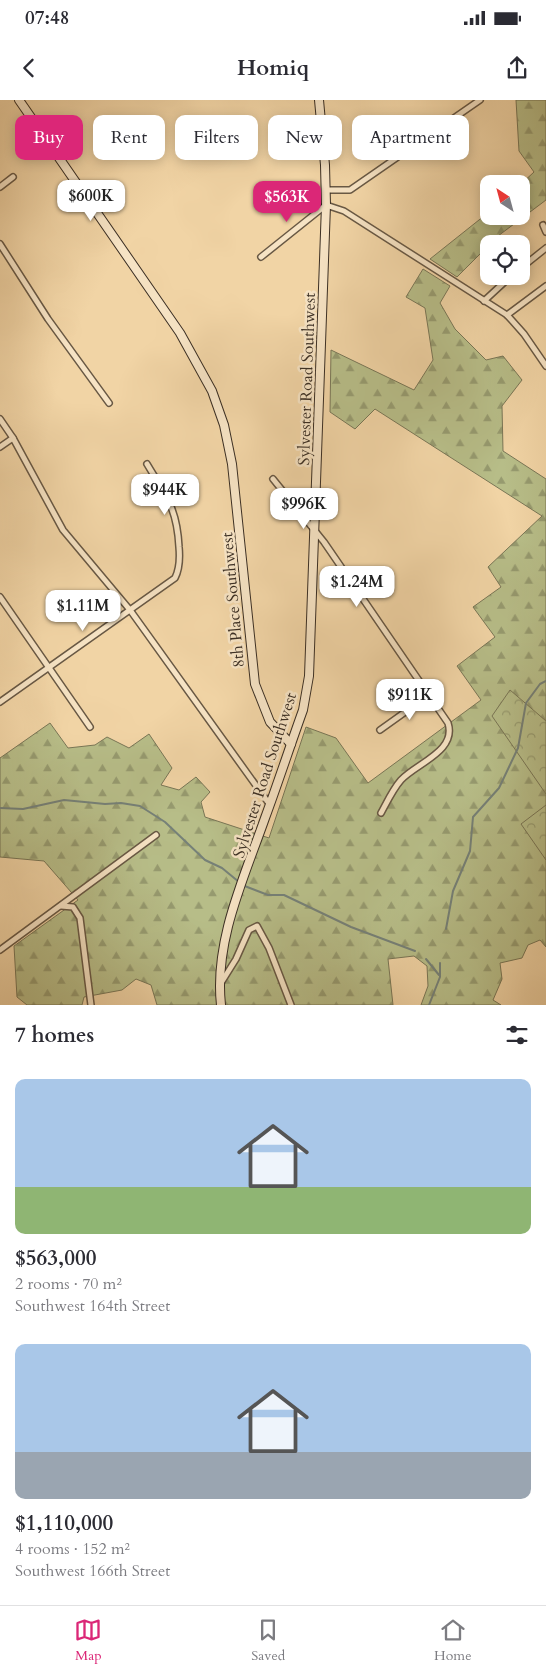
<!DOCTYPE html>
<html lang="en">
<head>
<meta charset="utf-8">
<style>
	:root { --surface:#fff; --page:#f7f7f7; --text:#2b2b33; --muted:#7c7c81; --line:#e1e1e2; --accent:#db2777 }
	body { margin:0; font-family:Cardo,serif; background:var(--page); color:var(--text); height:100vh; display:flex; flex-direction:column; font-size:19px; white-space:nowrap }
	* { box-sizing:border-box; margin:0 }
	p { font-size:16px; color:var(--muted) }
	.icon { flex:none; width:28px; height:28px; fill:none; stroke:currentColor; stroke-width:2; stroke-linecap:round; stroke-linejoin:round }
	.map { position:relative; height:905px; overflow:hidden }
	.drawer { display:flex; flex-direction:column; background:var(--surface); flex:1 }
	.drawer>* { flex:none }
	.guide { position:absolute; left:15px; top:15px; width:516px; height:45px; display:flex; gap:10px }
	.needle { width:32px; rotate:324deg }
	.buttons { position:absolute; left:480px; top:75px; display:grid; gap:10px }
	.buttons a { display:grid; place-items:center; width:50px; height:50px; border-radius:10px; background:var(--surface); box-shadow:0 2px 12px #0003; font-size:25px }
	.price { position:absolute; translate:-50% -42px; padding:0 11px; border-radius:10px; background:#fff; color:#222; font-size:16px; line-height:32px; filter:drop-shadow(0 1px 2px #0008) }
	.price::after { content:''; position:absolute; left:50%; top:30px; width:15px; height:11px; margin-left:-8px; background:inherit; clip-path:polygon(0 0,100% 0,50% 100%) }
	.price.current { background:var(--accent); color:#fff }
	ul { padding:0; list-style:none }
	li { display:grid; align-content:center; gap:10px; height:265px; padding:0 15px }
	li span { display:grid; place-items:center; height:155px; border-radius:10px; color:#555 }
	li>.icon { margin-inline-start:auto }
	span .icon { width:90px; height:90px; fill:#fffc; stroke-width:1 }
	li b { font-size:21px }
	h2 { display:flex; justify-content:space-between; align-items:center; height:60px; padding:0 15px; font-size:21px }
	.chip { padding:0 18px; border-radius:10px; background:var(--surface); box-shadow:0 2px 12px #0003; font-size:18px; line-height:45px }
	.chip.current { background:var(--accent); color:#fff }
	.status { display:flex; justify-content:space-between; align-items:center; height:35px; padding:0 25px; background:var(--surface); direction:ltr }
	.status svg { height:14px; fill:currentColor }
	header { display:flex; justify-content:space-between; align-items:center; height:65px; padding:0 15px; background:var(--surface); font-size:22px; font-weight:700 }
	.tabs { display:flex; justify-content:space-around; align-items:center; height:70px; border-top:1px solid var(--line); background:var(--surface); font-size:14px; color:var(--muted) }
	.tabs a { display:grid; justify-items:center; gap:2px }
	.tabs .current { color:var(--accent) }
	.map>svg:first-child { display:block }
	.forest { fill:url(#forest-firs); stroke:#797656 }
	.park { fill:url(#park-crowns); stroke:#797656 }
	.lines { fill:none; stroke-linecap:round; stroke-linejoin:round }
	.stream { stroke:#768178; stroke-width:2 }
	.street-casing { stroke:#685844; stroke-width:8 }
	.secondary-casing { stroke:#3b2f24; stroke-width:10 }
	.street { stroke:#f6e3c4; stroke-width:5 }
	.secondary { stroke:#f6e3c4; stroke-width:8 }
	.labels { text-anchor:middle; stroke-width:5; stroke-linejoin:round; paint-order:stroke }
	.street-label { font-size:16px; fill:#3b2f24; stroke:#f6e3c4 }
</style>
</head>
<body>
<div class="status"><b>07:48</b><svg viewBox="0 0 49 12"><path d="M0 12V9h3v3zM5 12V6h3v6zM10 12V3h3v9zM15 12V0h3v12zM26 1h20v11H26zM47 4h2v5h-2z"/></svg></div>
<header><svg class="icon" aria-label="back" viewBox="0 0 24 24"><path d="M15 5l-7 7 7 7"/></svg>Homiq<svg class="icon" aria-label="share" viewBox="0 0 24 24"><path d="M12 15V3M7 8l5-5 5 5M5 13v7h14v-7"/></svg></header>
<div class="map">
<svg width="546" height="905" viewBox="0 0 546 905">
	<defs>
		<pattern id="forest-firs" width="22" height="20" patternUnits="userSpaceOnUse" patternTransform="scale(1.25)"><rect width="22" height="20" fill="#b7bd88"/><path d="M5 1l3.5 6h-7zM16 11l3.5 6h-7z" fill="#969a6f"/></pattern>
		<pattern id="park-crowns" width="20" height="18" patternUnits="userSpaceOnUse" patternTransform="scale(1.25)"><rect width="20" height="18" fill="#b7bd88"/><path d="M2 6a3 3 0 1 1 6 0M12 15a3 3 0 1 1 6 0" fill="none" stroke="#969a6f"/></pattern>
	</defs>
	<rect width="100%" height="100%" fill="#f1d4a5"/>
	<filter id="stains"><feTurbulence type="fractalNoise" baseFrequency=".004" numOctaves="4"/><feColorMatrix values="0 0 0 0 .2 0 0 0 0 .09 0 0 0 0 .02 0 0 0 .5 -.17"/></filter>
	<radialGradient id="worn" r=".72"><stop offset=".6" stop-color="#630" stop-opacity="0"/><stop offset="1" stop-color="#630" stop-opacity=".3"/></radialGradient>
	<g class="forest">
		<path d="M 516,0 L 546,0 L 546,100 L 498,136 L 457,177 L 430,159 L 489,112 L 489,116 L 521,116 L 521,84 L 534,72 L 519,51 Z"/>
		<path d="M 423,169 L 450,186 L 440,203 L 455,229 L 486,260 L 503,256 L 522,280 L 502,306 L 503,351 L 546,379 L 546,847 L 540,840 L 528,845 L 522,858 L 500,863 L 502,879 L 493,900 L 501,905 L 421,905 L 428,886 L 427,866 L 414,856 L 388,859 L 393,905 L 157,905 L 151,885 L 136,879 L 122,890 L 84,897 L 82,905 L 27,905 L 17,897 L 14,846 L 78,800 L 44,761 L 0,757 L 0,658 L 50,623 L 68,648 L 95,645 L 107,637 L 129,648 L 149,634 L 172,668 L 161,685 L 179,690 L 196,677 L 210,692 L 201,702 L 205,717 L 269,738 L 306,627 L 336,638 L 368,683 L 481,600 L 457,566 L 495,537 L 473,507 L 501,487 L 488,467 L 542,416 L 375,309 L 355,329 L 330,312 L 331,250 L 414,290 L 433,260 L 425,208 L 406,197 Z"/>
	</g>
	<g class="park">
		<path d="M 510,590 L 546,621 L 546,694 L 492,616 Z"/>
		<path d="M 546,705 L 546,760 L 521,724 Z"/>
	</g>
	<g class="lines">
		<g class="stream">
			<path d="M 0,708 L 23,709 L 64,700 L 105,704 L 121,703 L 140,706 L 165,722 L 205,760 L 222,768 L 239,782"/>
			<path d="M 242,785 L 268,795 L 284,795 L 351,827 L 415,851"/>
			<path d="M 446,829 L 453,791 L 470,751 L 473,717 L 499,688 L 518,648 L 526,603 L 540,584 L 546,581"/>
			<path d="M 426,859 L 439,875"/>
			<path d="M 429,905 L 440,877 L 440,863"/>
		</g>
		<defs>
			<g id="street">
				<path d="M 0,87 L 13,77"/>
				<path d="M 325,90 L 350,90 L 480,0"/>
				<path d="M 543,125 L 546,132"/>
				<path d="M 0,144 L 48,219 L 109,303"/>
				<path d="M 261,157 L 326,105 L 344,111 L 507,215 L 524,234 L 546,266"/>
				<path d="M 521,168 L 546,148"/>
				<path d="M 484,201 L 511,176"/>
				<path d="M 507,215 L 546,186"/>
				<path d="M 0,319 L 13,338 L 63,430 L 130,510 L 270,705"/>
				<path d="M 0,347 L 13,338"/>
				<path d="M 273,379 L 324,442 L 448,623 C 457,651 417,663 401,680 C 393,689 387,702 381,713"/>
				<path d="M 0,497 L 90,627"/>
				<path d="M 0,602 L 175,478 C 180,468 180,458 179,447 C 177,408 166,396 147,364"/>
				<path d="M 380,630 L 429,595"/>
				<path d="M 61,806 L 73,807 L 80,818 L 91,905"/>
				<path d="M 0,850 L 156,735"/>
				<path d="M 221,883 L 236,859 L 249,830 L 257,826 L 269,848 L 291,905"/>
			</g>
			<g id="secondary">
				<path d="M 19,0 L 180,233 L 212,291 L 224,325 L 232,364 L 255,584 L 270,622 L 291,644"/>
				<path d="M 221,905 C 214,841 244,778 265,718 C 278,683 290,646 303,610 L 309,576 L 326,105 L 325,65 L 319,0"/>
			</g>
		</defs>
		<use href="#street" class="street-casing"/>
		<use href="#secondary" class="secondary-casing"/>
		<use href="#street" class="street"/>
		<use href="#secondary" class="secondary"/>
	</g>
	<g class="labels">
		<g class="street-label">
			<text transform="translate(306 279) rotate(-88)" y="6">Sylvester Road Southwest</text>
			<text transform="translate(232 500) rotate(-95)" y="6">8th Place Southwest</text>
			<text transform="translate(264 675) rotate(-72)" y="6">Sylvester Road Southwest</text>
		</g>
	</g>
	<rect width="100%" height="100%" filter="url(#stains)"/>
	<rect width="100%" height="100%" fill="url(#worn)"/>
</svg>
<div class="buttons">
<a><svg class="needle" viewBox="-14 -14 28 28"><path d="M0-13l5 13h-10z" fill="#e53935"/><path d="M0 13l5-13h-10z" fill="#7c7c81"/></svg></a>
<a><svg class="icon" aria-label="locate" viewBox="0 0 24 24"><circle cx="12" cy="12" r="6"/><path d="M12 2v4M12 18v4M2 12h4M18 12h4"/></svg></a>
</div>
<b class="price" style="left:91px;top:122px">$600K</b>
<b class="price current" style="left:287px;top:123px">$563K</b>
<b class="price" style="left:165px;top:416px">$944K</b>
<b class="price" style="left:304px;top:430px">$996K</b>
<b class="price" style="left:357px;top:508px">$1.24M</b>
<b class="price" style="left:83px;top:532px">$1.11M</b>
<b class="price" style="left:410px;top:621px">$911K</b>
<div class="guide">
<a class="chip current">Buy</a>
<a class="chip">Rent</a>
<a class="chip">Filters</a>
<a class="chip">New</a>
<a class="chip">Apartment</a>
</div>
</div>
<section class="drawer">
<h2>7 homes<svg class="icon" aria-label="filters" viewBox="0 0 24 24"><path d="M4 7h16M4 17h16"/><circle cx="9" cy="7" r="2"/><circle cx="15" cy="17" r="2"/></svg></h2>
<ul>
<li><span style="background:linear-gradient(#a9c7e8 70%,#8fb573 0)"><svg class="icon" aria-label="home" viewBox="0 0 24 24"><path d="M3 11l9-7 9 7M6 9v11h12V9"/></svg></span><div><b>$563,000</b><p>2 rooms · 70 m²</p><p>Southwest 164th Street</p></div></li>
<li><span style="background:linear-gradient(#a9c7e8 70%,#9aa5b1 0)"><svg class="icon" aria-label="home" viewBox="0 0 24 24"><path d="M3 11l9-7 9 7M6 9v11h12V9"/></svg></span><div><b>$1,110,000</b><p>4 rooms · 152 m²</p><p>Southwest 166th Street</p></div></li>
</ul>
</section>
<nav class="tabs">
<a class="current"><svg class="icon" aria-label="map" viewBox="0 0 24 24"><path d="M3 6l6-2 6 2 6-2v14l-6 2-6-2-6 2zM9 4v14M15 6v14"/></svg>Map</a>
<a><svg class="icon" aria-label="saved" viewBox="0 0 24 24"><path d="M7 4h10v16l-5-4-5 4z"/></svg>Saved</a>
<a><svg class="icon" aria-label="home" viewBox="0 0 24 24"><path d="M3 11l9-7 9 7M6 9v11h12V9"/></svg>Home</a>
</nav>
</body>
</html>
